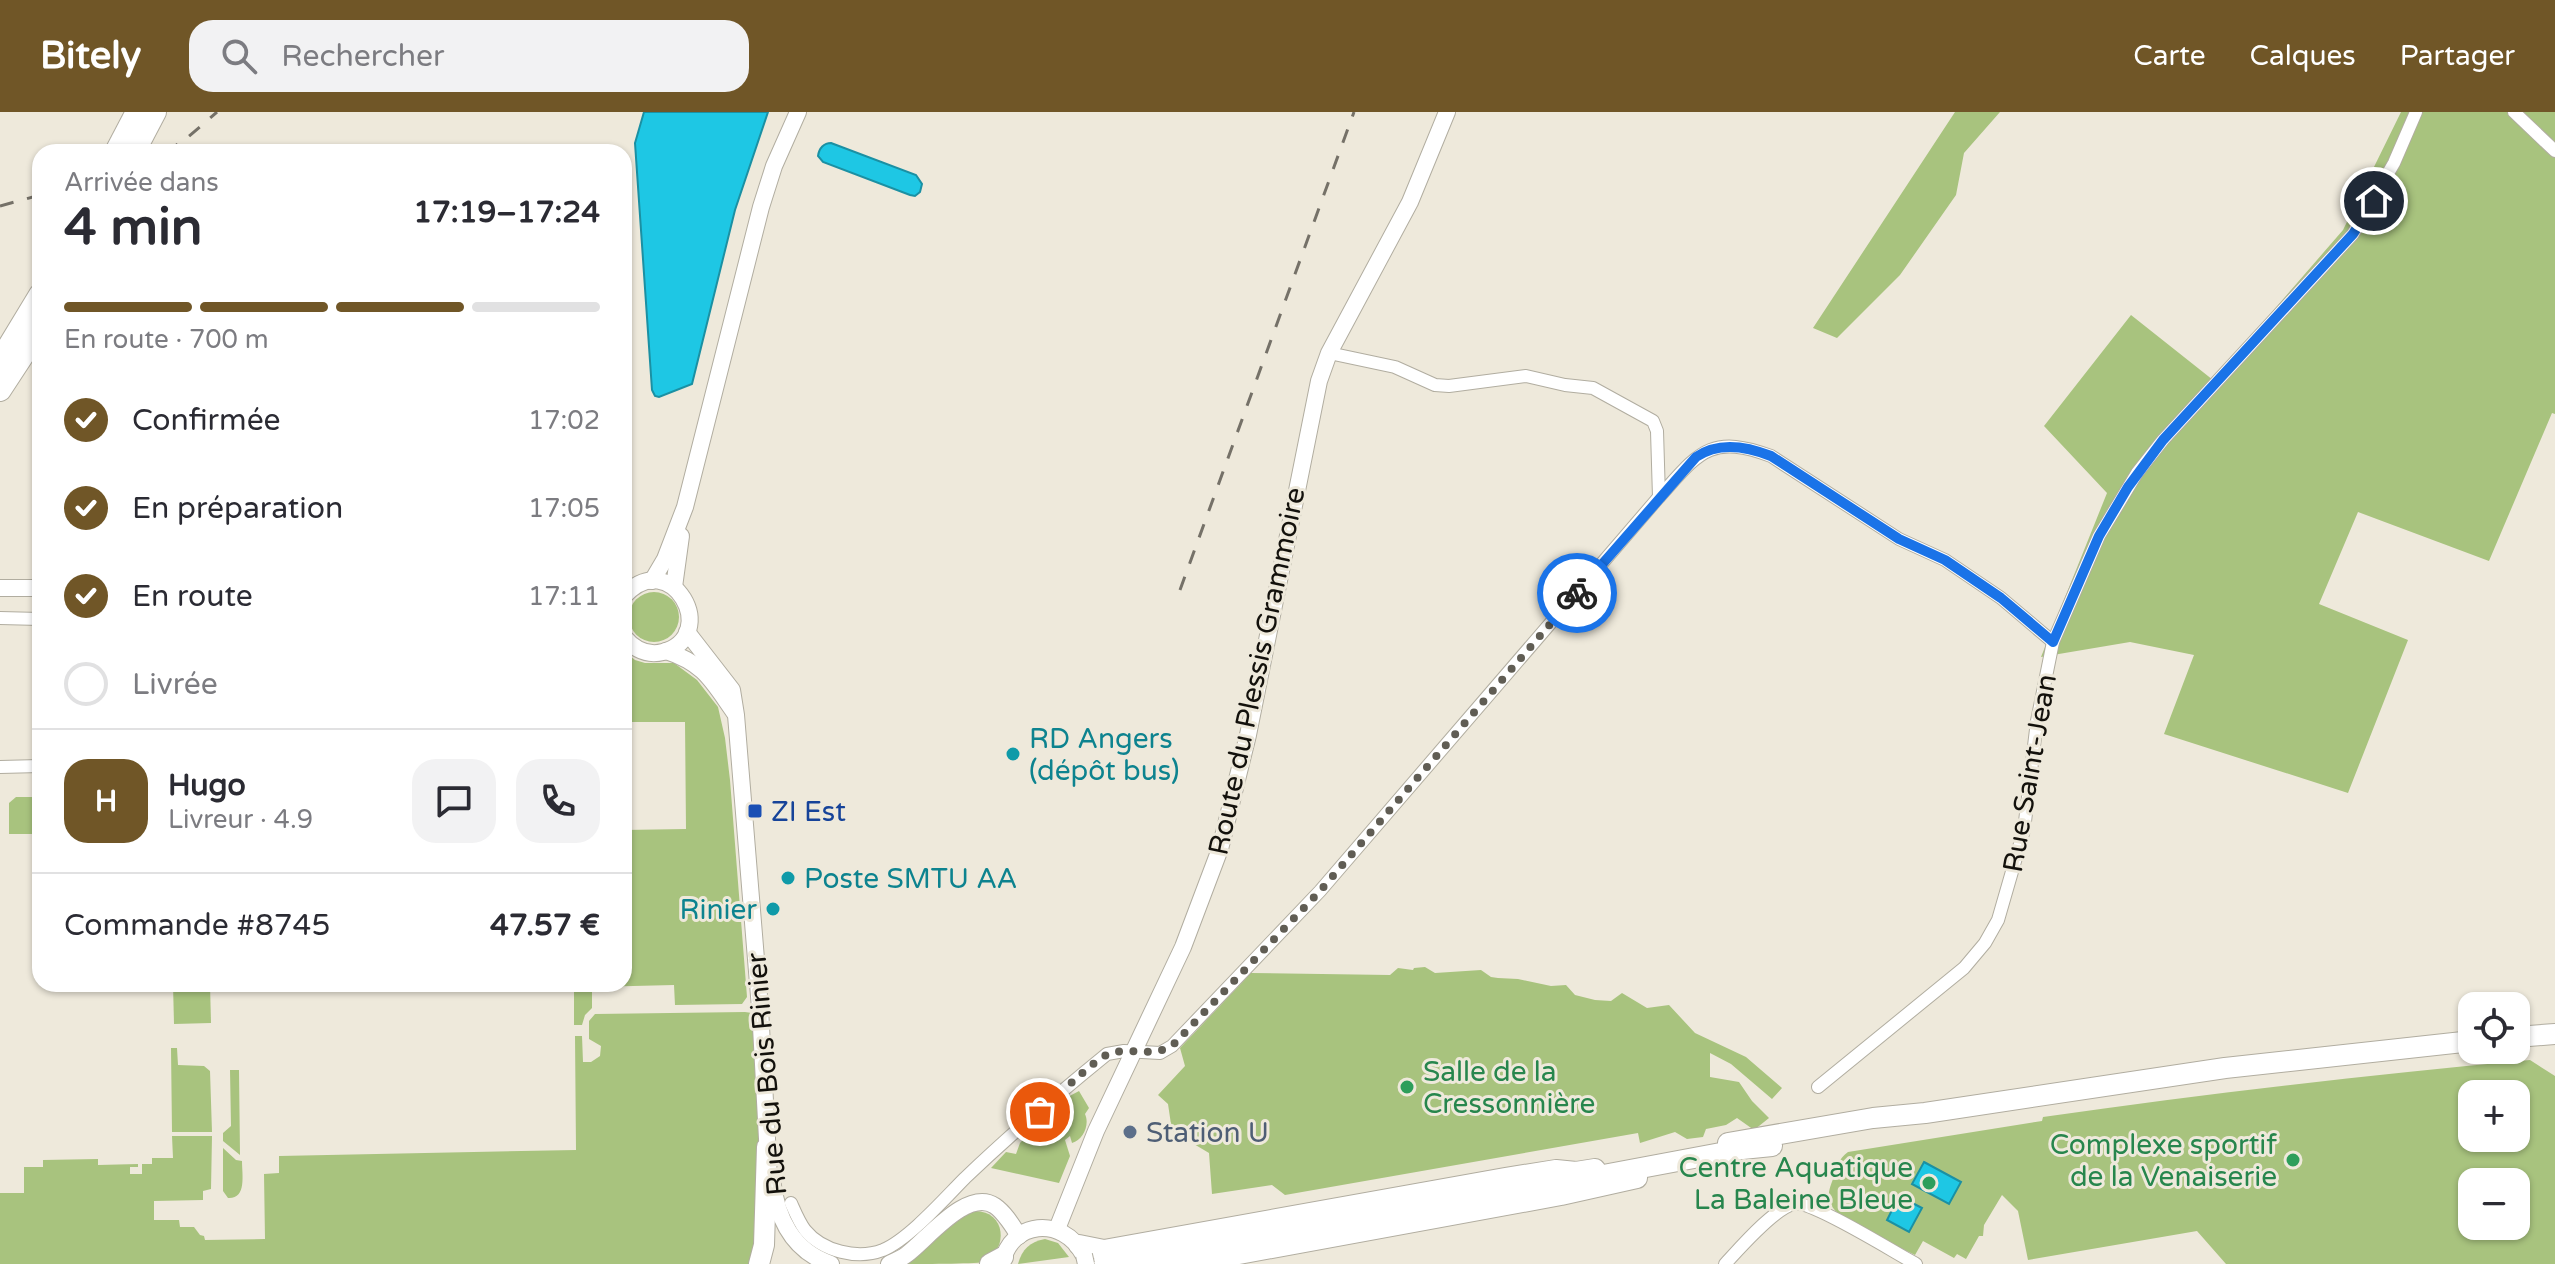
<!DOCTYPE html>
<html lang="fr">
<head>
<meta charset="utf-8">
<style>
	:root { --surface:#fff; --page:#f2f2f3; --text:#2b2b33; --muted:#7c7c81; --line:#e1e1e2; --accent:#705627 }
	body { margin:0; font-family:"Varela Round",sans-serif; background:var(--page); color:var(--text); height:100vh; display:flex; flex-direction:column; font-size:30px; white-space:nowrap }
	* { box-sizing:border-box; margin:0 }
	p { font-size:26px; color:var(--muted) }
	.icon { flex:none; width:44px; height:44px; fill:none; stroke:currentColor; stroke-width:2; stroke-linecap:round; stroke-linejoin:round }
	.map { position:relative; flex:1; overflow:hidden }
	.side { position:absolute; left:32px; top:32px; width:600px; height:848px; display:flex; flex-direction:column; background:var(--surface); border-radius:24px; box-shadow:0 2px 6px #0004 }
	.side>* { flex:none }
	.controls { position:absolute; left:2458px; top:880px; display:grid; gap:16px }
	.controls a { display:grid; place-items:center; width:72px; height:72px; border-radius:16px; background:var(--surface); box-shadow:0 2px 6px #0004; font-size:40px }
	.pin { position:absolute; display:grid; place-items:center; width:68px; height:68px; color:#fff; margin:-34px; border:4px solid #fff; border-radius:50%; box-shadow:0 2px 8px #0007 }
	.courier { position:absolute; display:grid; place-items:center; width:80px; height:80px; margin:-40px; border:6px solid #1a73e8; border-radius:50%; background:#fff; color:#222; box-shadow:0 2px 10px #0007 }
	.overview em { font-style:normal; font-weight:700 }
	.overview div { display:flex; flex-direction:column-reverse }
	.overview { display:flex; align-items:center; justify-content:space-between; height:136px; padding:0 32px }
	h1 { font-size:52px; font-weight:700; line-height:60px }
	.bar { display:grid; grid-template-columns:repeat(4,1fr); gap:12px 8px; align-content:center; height:96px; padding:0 32px }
	.bar i { height:10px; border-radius:6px; background:var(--line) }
	.bar .active { background:var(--accent) }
	.bar p { grid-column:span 4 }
	.line { display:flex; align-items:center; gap:20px; padding:0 32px; border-top:2px solid var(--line) }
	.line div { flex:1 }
	.round { display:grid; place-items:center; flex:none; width:84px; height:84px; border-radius:24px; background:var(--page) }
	ol { padding:0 32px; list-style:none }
	li { display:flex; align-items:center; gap:24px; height:88px }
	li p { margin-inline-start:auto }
	li .icon { padding:8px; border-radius:50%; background:var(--accent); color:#fff; stroke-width:4 }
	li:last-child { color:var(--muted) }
	li i { width:44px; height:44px; border:4px solid var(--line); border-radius:50% }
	header { display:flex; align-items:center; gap:48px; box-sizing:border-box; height:112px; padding:0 40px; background:var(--accent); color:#fff }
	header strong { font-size:38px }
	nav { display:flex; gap:44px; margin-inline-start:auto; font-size:28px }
	.search { width:560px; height:72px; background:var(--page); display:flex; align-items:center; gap:20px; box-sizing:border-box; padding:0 28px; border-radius:24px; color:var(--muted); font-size:30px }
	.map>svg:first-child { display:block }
</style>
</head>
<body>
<header>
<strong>Bitely</strong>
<div class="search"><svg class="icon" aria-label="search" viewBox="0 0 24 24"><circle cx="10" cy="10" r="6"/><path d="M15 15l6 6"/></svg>Rechercher</div>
<nav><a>Carte</a><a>Calques</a><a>Partager</a></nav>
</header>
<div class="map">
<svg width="2555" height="1152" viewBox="0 0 2555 1152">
	<rect width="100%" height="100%" fill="#eee9db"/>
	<g fill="#a8c37e" fill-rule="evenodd">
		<polygon points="1955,0 2000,0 1964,41 1956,83 1900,163 1837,226 1813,216"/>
		<polygon points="2401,0 2555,0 2555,302 2552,301 2489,449 2358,400 2319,492 2408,528 2348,681 2164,622 2194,543 2130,530 2041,545 2107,381 2044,314 2131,203 2213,268 2343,118"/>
		<circle cx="654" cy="505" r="25"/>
		<polygon points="624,539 635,548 645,551 674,551 697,568 718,595 725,626 730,668 747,885 742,892 675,893 674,873 592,875 592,896 585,903 582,913 574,913 574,872 624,872 624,718 686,717 685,610 624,610"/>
		<polygon points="16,685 40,685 40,722 9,722 9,691"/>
		<polygon points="1425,855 1435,861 1481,858 1491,865 1498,866 1518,867 1551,874 1566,873 1575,883 1595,888 1611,889 1622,881 1647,896 1669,893 1695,921 1746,945 1782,976 1772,987 1731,952 1710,941 1710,965 1739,970 1752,989 1769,1006 1754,1018 1737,1006 1726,1013 1706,1017 1703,1025 1687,1027 1675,1020 1640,1031 1638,1021 1285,1083 1272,1073 1212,1082 1209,1041 1172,1019 1168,992 1158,983 1185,954 1180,936 1251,861 1390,863 1398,856 1413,858 1414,856"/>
		<polygon points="173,872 210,872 211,911 174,912"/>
		<polygon points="745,900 752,901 757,909 760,1127 753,1152 0,1152 0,1081 24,1081 24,1055 43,1055 43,1048 98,1047 98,1053 138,1052 138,1055 130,1055 130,1062 142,1062 142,1052 152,1052 152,1046 173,1046 172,1024 212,1024 211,1077 203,1079 203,1088 154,1089 154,1108 179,1108 180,1115 194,1115 200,1123 204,1124 205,1128 265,1127 264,1062 279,1061 279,1044 576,1038 575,924 582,924 583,950 591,950 600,944 601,934 589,927 589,909 595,902"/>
		<polygon points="171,936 177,936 178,953 204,954 210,959 212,1020 172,1020"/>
		<path d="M 2530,948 L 2555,964 L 2555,1152 L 2226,1152 L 2197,1119 L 2028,1148 L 2018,1099 L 2002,1083 L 1984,1113 L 1983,1124 L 1979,1124 L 1966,1147 L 1957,1142 L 1954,1146 L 1923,1129 L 1915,1143 C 1896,1133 1837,1110 1830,1091 C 1827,1082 1830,1075 1833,1067 C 1836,1056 1839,1046 1848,1040 L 2042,1009 L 2043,1005 C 2205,982 2367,963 2530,948 ZM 2472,982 L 2516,982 L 2516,1026 L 2472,1026 ZM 2472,1070 L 2516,1070 L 2516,1114 L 2472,1114 Z"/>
		<polygon points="230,958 239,958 240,1043 223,1029 223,1021 231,1014"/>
		<path d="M 1079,979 L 1089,996 L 1085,1002 C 1090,1013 1083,1028 1072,1031 L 1070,1024 L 1065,1028 L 1070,1044 L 1059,1071 L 991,1056 L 1006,1040 L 1016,1042 L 1020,1031 L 1030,1020 L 1039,1014 L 1046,1001 L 1061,994 L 1064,987 Z"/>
		<path d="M 223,1036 L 236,1048 L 242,1049 C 242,1063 247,1087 228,1086 L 223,1079 Z"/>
		<path d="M 975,1099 C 1006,1099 1009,1137 984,1150 C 973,1152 918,1152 903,1152 L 964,1104 Z"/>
		<path d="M 1045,1127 L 1058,1131 L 1069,1145 L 1018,1152 C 1022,1137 1030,1130 1045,1127 Z"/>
	</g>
	<g fill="#1ec7e4" stroke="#1b90a3" stroke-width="2">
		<polygon points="644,0 768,0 735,98 692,272 659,285 655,284 652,278 635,31"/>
		<path d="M 831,31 L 916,63 L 922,72 L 920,80 L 915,84 L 910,83 L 823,50 L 818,44 C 819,36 824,31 831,31 Z"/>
		<polygon points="1924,1050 1961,1070 1949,1092 1912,1072"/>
		<polygon points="1899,1084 1922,1096 1909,1120 1887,1108"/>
	</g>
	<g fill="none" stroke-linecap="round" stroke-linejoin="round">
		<defs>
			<g id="minor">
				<polyline points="2514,0 2555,39"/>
				<polyline points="1329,241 1395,255 1435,273 1449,274 1526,264 1565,273 1593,276 1653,309 1657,319 1659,385"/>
				<polyline points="0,506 40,507"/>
				<polyline points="0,655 40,654"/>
				<polyline points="1818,975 1964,856 1985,831 1998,808 2024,718 2037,609 2053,530 2099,424 2137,361 2163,328 2353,122 2394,51 2416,0"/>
				<path d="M 791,1091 C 795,1100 799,1110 805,1118 C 822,1139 857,1148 883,1138 C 909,1127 944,1087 965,1066 C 1010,1023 1059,981 1107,942 L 1124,939 L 1160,941 L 1172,934 L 1320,779 L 1659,385 C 1698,342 1709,321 1771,344 L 1899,427 L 1945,448 L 2001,486 L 2053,530"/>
				<path d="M 1725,1152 C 1739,1137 1776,1094 1795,1092 C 1813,1089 1895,1141 1916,1152"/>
			</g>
			<g id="tertiary">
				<polyline points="652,469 665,447 685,395 761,95 774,54 798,0"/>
				<polyline points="674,475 681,424"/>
				<polyline points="0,476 40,476"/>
				<path d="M 624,484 C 671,432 722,524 663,540 C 647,544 634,537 624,525"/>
				<polyline points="687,520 732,578 736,603 760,896 768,1045"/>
				<path d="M 666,539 C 705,552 712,569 734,600"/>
				<path d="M 772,1068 C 777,1106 792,1139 831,1152"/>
				<polyline points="1057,1117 1096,1019 1183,835 1220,737 1248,623 1319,269 1329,241 1410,90 1447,0"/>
				<path d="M 889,1152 C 894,1149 901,1147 906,1143 C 926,1129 967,1075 995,1094 C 1005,1101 1012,1113 1019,1124"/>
				<path d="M 1002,1152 C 1010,1108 1063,1104 1083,1142"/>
			</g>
			<g id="primary">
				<polyline points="2516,925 2555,922"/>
				<polyline points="1728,1031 1873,1006 1925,1001 2225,956 2472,929"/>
				<polyline points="1079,1133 1104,1138 1505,1066 1556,1058 1576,1060 1595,1057"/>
				<polyline points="1184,1152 1561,1083 1637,1066"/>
			</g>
			<g id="trunk">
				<polyline points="1104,1148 1139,1142"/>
				<polyline points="759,1152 764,1133 767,1035"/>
				<polyline points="990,1152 1003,1145"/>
				<polyline points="1128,1152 1742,1037 1772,1034"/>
			</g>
			<g id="motorway">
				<polyline points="116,40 137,0"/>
				<polyline points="134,40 155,0"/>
				<polyline points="0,249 40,183"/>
				<polyline points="0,278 40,217"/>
			</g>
		</defs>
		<use href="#minor" stroke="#b1ada0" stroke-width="14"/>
		<use href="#tertiary" stroke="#b1ada0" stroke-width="18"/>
		<use href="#primary" stroke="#b1ada0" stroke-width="22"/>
		<use href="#trunk" stroke="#b1ada0" stroke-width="22"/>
		<use href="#motorway" stroke="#b1ada0" stroke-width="24"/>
		<use href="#minor" stroke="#fff" stroke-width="12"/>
		<use href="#tertiary" stroke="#fff" stroke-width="16"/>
		<use href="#primary" stroke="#fff" stroke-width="20"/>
		<use href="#trunk" stroke="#fff" stroke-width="20"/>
		<use href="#motorway" stroke="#fff" stroke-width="22"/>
		<g stroke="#757168" stroke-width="3" stroke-dasharray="14 14" stroke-linecap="butt">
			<polyline points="166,40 187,26 217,0"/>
			<polyline points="0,94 40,83"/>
			<polyline points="1180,478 1354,0"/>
		</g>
		<defs>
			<polyline id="tertiary-bridge" points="1084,1143 1086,1152"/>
		</defs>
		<use href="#tertiary-bridge" stroke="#b1ada0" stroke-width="18" stroke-linecap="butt"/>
		<use href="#tertiary-bridge" stroke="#fff" stroke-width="16"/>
	</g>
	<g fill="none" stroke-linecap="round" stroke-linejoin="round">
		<path stroke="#605d54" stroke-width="8" stroke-dasharray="0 14.4" d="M 1040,1000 C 1054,988 1095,946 1109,942 C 1130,934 1150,946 1172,934 L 1320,779 L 1577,481"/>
		<path stroke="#1a73e8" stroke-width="10" d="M 1577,481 L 1696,345 C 1719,329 1746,334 1771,344 L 1899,427 L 1945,448 L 2001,486 L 2053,530 L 2099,424 L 2128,375 L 2163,328 L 2353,122 L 2374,89"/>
	</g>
	<g fill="#0f9aa8" stroke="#eee9db" stroke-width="3">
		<circle cx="1013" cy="642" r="8"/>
		<circle cx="788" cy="766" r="8"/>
		<circle cx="773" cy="797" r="8"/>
	</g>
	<rect fill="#1a4fb4" stroke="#eee9db" stroke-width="3" x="747" y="691" width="16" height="16" rx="4"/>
	<g fill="#2e9e5b" stroke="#eee9db" stroke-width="3">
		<circle cx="1407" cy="975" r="8"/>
		<circle cx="2293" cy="1048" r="8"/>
		<circle cx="1929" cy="1071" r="8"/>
	</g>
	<circle fill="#5c6f8a" stroke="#eee9db" stroke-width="3" cx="1130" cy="1020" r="8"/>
	<g text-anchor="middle" stroke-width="6" stroke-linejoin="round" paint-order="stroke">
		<g font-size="28" fill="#13110c" stroke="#eee9db">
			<text transform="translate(1256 559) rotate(-78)" y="10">Route du Plessis Grammoire</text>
			<text transform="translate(2029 661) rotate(-80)" y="10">Rue Saint-Jean</text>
			<text transform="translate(766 962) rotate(-95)" y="10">Rue du Bois Rinier</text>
		</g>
		<g font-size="28" fill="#0d838f" stroke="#eee9db" text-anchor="start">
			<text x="1029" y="636">RD Angers<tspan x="1029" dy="32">(dépôt bus)</tspan></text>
			<text x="804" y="776">Poste SMTU AA</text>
			<text x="757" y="807" text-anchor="end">Rinier</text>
		</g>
		<g font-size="28" fill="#164399" stroke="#eee9db" text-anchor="start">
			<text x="771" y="709">ZI Est</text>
		</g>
		<g font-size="28" fill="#27864d" stroke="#eee9db" text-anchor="end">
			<text x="1423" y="969" text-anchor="start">Salle de la<tspan x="1423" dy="32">Cressonnière</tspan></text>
			<text x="2277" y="1042">Complexe sportif<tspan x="2277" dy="32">de la Venaiserie</tspan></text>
			<text x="1913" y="1065">Centre Aquatique<tspan x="1913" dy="32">La Baleine Bleue</tspan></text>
		</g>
		<g font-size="28" fill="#4e5e75" stroke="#eee9db" text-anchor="start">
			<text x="1146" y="1030">Station U</text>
		</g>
	</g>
</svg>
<div class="controls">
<a><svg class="icon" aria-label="locate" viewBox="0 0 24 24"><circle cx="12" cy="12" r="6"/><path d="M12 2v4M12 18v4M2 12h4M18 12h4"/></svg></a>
<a>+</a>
<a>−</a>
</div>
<div class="pin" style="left:1040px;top:1000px;background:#ea580c"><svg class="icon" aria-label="bag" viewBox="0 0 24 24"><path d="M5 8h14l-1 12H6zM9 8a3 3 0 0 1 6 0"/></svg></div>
<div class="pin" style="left:2374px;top:89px;background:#1f2937"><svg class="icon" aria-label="home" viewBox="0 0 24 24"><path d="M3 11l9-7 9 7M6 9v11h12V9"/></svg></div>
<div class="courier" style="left:1577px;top:481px"><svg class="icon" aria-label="bike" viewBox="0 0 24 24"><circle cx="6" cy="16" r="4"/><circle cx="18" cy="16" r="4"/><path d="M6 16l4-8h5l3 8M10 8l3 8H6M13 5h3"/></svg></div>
<section class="side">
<div class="overview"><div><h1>4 min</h1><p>Arrivée dans</p></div><em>17:19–17:24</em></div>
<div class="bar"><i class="active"></i><i class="active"></i><i class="active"></i><i></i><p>En route · 700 m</p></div>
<ol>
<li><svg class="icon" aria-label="check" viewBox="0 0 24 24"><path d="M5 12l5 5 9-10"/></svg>Confirmée<p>17:02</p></li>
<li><svg class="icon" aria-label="check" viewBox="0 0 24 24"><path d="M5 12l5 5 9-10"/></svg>En préparation<p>17:05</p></li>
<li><svg class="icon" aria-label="check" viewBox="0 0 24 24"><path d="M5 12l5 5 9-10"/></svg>En route<p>17:11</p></li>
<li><i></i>Livrée</li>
</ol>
<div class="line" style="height:144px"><b class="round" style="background:var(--accent);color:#fff">H</b><div><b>Hugo</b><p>Livreur · 4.9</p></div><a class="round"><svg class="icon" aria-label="chat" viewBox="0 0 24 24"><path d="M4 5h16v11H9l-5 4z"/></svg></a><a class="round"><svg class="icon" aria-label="phone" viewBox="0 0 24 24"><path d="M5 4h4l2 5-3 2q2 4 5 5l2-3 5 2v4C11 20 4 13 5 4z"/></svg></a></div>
<div class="line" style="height:104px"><div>Commande #8745</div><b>47.57 €</b></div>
</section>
</div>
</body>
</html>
